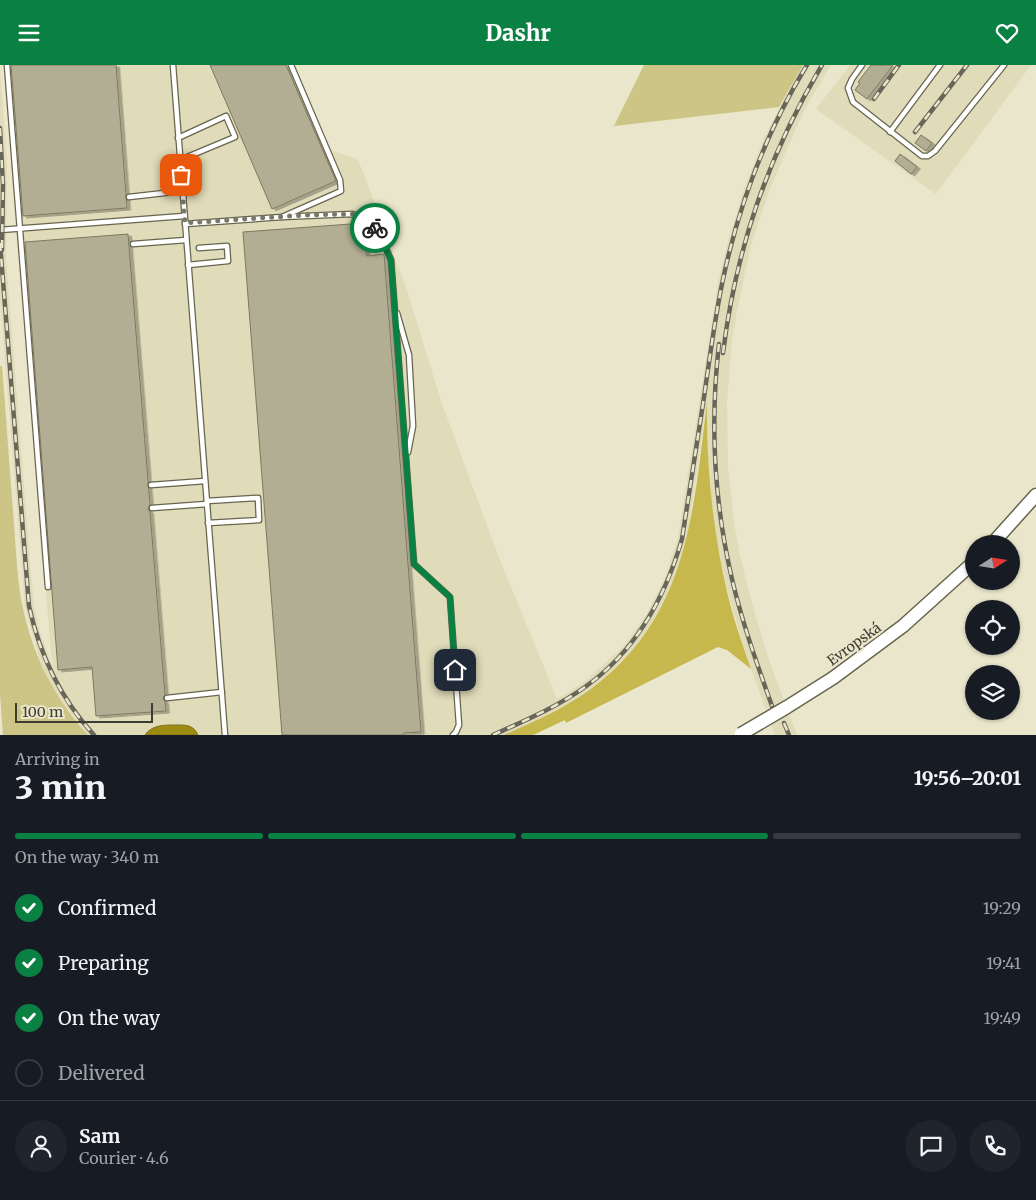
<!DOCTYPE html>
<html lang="en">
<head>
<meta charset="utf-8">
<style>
	:root { --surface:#171b24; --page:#20242c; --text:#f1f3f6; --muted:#9ea1a6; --line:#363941; --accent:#0b8043 }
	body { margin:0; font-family:Merriweather,serif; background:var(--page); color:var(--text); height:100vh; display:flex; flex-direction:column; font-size:19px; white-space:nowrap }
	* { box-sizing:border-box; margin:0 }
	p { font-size:16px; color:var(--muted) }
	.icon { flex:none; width:28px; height:28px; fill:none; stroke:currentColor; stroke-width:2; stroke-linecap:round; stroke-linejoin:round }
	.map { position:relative; height:670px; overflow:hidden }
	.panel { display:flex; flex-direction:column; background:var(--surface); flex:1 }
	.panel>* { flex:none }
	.needle { width:32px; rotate:78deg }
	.controls { position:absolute; left:965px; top:470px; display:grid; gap:10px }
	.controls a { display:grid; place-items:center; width:55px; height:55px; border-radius:50%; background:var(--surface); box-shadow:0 1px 4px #0004; font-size:25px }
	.scale { position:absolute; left:15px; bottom:12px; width:138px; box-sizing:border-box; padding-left:5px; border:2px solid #3e3d32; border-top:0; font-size:14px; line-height:18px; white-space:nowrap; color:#3e3d32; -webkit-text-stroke:4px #e9e6cb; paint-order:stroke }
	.pin { position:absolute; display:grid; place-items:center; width:42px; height:42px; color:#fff; margin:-21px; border-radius:10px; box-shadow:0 2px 8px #0006 }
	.courier { position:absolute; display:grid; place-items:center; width:50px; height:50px; margin:-25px; border:4px solid #0b8043; border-radius:50%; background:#fff; color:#222; box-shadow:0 1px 6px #0007 }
	.head em { font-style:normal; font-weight:800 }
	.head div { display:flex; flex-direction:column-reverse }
	.head { display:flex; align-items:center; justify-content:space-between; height:85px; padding:0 15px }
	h1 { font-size:32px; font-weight:800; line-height:38px }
	.bar { display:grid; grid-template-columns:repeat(4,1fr); gap:8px 5px; align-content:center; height:60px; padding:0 15px }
	.bar i { height:6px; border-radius:4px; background:var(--line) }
	.bar .selected { background:var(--accent) }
	.bar p { grid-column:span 4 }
	.line { display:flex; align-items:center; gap:12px; padding:0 15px; border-top:1px solid var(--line) }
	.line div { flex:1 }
	.round { display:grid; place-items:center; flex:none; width:52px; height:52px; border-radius:26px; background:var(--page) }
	ol { padding:0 15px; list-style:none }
	li { display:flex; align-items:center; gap:15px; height:55px }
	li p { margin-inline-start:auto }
	li .icon { padding:5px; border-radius:50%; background:var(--accent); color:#fff; stroke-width:4 }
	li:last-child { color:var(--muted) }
	li i { width:28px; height:28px; border:2px solid var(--line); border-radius:50% }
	header { display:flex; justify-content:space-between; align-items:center; height:65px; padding:0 15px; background:var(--accent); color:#fff; font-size:22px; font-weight:800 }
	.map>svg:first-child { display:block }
</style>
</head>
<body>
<header><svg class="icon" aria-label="menu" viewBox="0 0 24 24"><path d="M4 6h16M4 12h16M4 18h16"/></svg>Dashr<svg class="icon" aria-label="heart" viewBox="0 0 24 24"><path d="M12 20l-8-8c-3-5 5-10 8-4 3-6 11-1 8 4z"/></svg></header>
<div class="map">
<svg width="1036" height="670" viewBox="0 0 1036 670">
	<defs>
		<filter id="shadow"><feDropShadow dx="3.5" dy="2" stdDeviation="0" flood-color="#0004"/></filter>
	</defs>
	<rect width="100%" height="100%" fill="#e9e6cb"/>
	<g fill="#e0dbb9">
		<polygon points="4,0 294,0 331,85 357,94 362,104 407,225 441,336 498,490 557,634 583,618 624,581 646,550 664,515 678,473 718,218 729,172 745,121 765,71 802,0 831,0 806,42 788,81 768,129 751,180 737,246 732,276 727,338 728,402 735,464 741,495 755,549 770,598 797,670 775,670 751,604 729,532 715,467 711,436 708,404 706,343 687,475 673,518 655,555 631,587 603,614 572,637 537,655 504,670 88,670 64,640 50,618 39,592 25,542 0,233 0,4 7,100 6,193 31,510 34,541 40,567 48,589 56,607 51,590"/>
		<polygon points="850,0 1031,0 936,129 816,44"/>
	</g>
	<g fill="#cdc585">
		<polygon points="644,0 803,0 779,42 614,61"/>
		<path d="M 0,301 L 2,301 C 6,349 9,397 13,445 C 15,470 16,495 19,520 C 26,576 50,629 88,670 L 3,670 L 0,629 Z"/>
	</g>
	<path fill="#c7b84d" d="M 707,337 C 706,403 713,467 728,531 C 734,556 743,580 751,604 L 727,585 L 718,582 L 566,658 L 565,655 L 533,670 L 504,670 C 533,657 563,644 588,626 C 688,554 693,449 707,337 Z"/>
	<path fill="#9b8b12" stroke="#7f741c" d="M 179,660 C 188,660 194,661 198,670 L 145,670 C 152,659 167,660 179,660 Z"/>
	<g fill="#b1ae94" stroke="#7c7961" filter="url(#shadow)">
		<polygon points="11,0 116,0 127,143 23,151"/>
		<polygon points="210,0 286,0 336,116 272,144"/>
		<polygon points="871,0 893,0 867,34 855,25 860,18 858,17"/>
		<polygon points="921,70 932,78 926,86 915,78"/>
		<polygon points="900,89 917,102 911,109 895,96"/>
		<polygon points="364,158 367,191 384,189 421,667 404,668 404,670 282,670 243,167"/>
		<polygon points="128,169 150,440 148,444 150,447 165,630 163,633 165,637 166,646 96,651 92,602 58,605 25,177"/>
	</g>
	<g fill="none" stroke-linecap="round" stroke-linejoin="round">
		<defs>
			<g id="lane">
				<polyline points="7,0 48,522"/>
				<polyline points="173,0 225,670"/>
				<polyline points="862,0 852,14 848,23 853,37 922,91 928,91 935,86 1004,0"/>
				<polyline points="890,67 940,0"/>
				<polyline points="178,73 226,51 235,72 180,95"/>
				<polyline points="129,132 182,126"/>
				<path d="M 282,152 L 352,149 C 377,154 382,174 391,195 L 414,499 L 450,532 L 459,660 L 456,667 L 453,670"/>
				<polyline points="185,159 282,152 341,126 340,115 291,0"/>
				<polyline points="0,165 184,151"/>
				<polyline points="133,179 186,175"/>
				<polyline points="188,200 228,196 227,181 199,183"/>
				<polyline points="397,248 409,290 413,361 408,387"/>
				<polyline points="151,420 205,416"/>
				<polyline points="207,436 258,433 259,455 208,458"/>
				<polyline points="152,443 207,439"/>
				<polyline points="167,633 222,627"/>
			</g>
			<g id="secondary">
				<polyline points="992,479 1036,430"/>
				<polyline points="833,613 903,561 974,497"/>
			</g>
		</defs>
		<use href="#lane" stroke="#68654e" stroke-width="7"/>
		<use href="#secondary" stroke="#68654e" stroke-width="15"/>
		<use href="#lane" stroke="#fff" stroke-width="4.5"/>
		<use href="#secondary" stroke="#fff" stroke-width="12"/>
		<defs>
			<g id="rail">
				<polyline points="874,34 899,0"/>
				<polyline points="0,63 3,120 2,185"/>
				<polyline points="915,67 967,0"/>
				<path d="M 0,178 L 29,541 C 40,591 60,633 94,670"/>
				<path d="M 719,279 C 710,357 714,437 732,514 C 742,557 757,599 772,641"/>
				<path d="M 723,288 C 736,183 768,91 822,0"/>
				<polyline points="784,658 789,670"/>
				<path d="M 493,670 C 524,656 557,642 585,622 C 636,586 665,533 682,474 C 689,429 696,384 703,339 C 709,299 714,258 722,219 C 738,142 766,67 807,0"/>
			</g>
		</defs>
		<use href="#rail" stroke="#686658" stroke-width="4.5"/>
		<use href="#rail" stroke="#e9e6cb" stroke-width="2.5" stroke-dasharray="8" stroke-linecap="butt"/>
		<defs>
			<polyline id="secondary-bridge" points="741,669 787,642 833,613"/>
		</defs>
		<use href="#secondary-bridge" stroke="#68654e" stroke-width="15" stroke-linecap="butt"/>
		<use href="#secondary-bridge" stroke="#fff" stroke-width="12"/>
	</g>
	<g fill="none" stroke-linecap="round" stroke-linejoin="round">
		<polyline stroke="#7a7868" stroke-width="5" stroke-dasharray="0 9" points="181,110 185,158 305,150 352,149 362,151 369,155 375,163"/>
		<polyline stroke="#0b8043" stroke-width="6" points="375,163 391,195 414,499 450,532 455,605"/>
	</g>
	<g text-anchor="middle" stroke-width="4.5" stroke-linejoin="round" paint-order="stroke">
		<g font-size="14" fill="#3e3d32" stroke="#e9e6cb">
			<text transform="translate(854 579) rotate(-36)" y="5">Evropská</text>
		</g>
	</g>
</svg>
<div class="controls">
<a><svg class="needle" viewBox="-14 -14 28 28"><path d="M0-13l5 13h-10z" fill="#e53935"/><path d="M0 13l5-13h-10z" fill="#9ea1a6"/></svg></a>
<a><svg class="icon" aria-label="locate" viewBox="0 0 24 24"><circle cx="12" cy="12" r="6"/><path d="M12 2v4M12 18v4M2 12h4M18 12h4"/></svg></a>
<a><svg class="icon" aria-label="layers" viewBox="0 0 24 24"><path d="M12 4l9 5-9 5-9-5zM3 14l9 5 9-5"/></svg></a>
</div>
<div class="scale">100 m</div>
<div class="pin" style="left:181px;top:110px;background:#ea580c"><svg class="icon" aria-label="bag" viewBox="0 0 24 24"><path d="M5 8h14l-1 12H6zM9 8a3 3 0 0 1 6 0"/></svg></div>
<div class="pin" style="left:455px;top:605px;background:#1f2937"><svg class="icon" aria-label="home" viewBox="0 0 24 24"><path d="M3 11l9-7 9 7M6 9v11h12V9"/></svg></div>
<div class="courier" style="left:375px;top:163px"><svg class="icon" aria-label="bike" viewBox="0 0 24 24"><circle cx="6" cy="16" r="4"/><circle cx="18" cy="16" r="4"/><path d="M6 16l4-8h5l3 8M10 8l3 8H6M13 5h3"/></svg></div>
</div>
<section class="panel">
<div class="head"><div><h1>3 min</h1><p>Arriving in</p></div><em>19:56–20:01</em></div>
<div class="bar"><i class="selected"></i><i class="selected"></i><i class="selected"></i><i></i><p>On the way · 340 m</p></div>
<ol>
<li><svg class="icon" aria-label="check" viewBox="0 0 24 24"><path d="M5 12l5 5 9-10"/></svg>Confirmed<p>19:29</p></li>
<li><svg class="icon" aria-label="check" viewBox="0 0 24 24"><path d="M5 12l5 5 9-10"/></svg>Preparing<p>19:41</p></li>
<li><svg class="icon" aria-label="check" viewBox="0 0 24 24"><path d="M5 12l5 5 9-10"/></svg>On the way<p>19:49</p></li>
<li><i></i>Delivered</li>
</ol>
<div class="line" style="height:90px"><a class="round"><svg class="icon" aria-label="person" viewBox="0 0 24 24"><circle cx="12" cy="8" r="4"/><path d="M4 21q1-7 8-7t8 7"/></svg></a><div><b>Sam</b><p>Courier · 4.6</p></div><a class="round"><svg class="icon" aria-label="chat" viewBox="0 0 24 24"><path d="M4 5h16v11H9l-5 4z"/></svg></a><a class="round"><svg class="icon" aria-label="phone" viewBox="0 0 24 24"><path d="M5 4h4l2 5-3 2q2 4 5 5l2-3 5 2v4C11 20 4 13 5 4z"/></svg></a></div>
</section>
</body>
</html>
